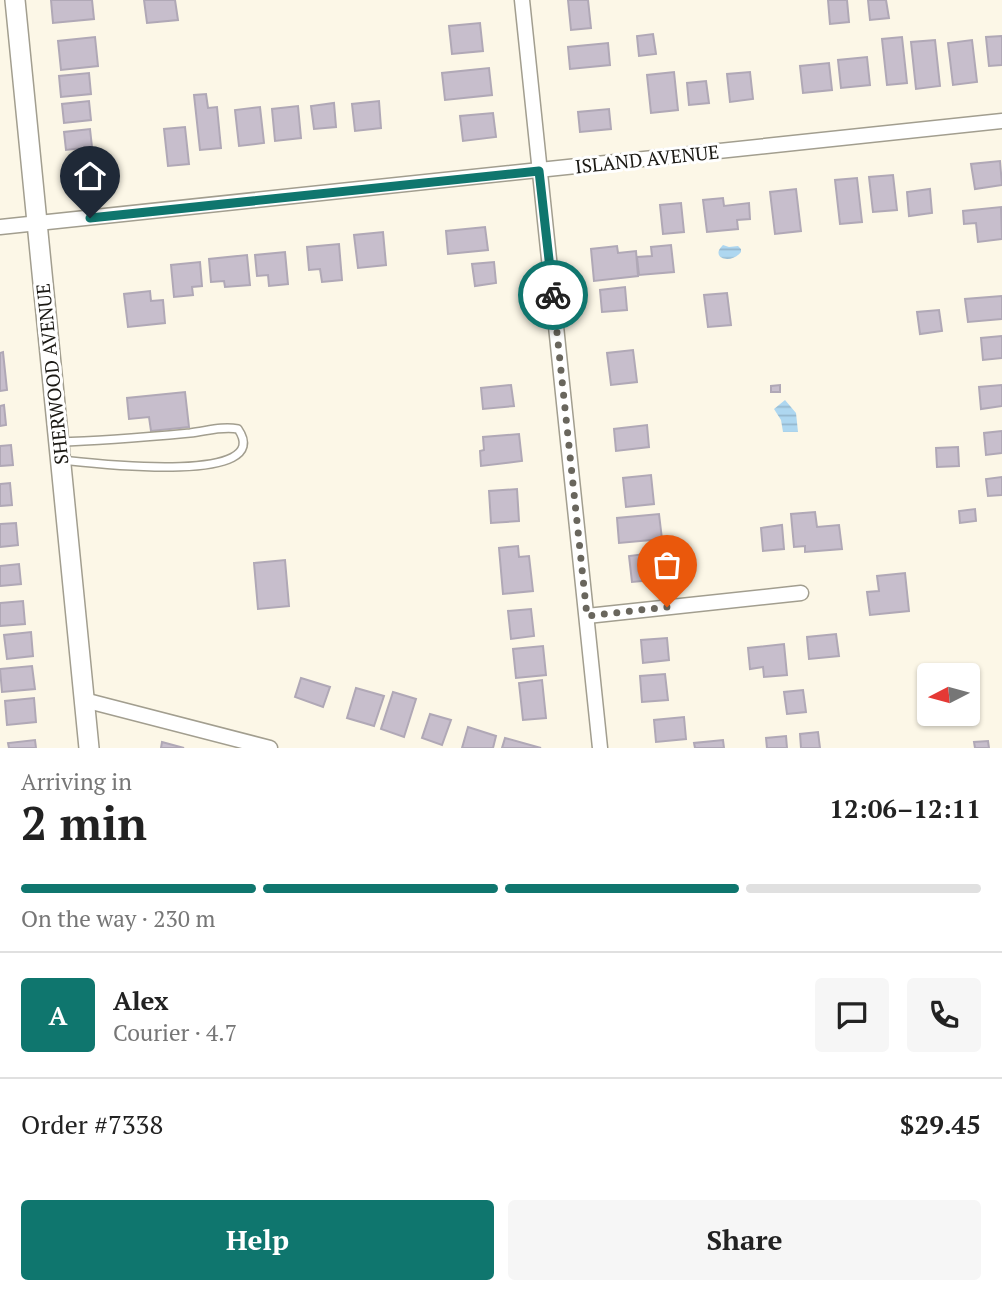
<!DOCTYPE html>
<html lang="en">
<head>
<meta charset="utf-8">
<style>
	:root { --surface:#fff; --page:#f6f6f6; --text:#222; --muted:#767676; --line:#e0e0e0; --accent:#0f766e }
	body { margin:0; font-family:"PT Serif",serif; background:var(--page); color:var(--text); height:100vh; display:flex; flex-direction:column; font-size:26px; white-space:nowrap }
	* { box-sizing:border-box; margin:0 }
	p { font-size:23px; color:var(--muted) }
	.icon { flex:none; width:38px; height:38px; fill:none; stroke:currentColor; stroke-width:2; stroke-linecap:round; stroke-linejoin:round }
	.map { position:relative; height:748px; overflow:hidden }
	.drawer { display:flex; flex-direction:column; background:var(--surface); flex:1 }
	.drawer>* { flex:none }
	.needle { width:46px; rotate:264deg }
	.tools { position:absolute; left:917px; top:663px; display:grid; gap:14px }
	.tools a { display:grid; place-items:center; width:63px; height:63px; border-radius:7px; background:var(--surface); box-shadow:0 2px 5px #0004; font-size:35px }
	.pin { position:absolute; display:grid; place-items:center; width:60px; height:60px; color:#fff; margin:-72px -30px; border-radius:50% 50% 50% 0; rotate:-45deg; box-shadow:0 0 7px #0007 }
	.pin .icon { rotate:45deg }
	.courier { position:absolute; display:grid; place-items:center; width:70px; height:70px; margin:-35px; border:5px solid #0f766e; border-radius:50%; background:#fff; color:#222; box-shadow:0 2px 9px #0007 }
	.summary em { font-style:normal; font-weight:700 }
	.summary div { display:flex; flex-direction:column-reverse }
	.summary { display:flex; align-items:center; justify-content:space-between; height:119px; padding:0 21px }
	h1 { font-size:46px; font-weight:700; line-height:52px }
	.bar { display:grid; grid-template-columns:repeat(4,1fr); gap:10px 7px; align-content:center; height:84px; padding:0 21px }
	.bar i { height:9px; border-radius:5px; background:var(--line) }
	.bar .current { background:var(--accent) }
	.bar p { grid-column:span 4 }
	.line { display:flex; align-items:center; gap:18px; padding:0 21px; border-top:2px solid var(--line) }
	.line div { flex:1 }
	.round { display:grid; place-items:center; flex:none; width:74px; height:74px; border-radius:7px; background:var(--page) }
	.action { display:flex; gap:14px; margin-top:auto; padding:14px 21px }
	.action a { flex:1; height:80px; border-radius:7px; background:var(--accent); color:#fff; font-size:28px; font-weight:700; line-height:80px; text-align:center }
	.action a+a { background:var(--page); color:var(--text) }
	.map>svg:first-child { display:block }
</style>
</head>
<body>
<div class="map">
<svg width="1002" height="748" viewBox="0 0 1002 748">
	<defs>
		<pattern id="water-rules" width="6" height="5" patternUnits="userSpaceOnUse" patternTransform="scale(1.75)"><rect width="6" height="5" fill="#aed7f0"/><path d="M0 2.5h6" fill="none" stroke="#95b8cd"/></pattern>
	</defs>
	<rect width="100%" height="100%" fill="#fcf7e7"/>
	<g fill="url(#water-rules)">
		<path d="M 723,245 L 729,247 L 738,246 L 741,249 L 741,252 C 731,265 709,258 723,245 Z"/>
		<polygon points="785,400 796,413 798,432 783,432 781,420 774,409"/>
	</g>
	<g fill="#c7becc" stroke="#b0a8b6" stroke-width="2">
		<polygon points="51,0 92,0 94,19 53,23"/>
		<polygon points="144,0 175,0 178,20 147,23"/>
		<polygon points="568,0 588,0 591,28 571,30"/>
		<polygon points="828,0 847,0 849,22 830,24"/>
		<polygon points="868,0 886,0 889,18 870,20"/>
		<polygon points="480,23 483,51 452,54 449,26"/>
		<polygon points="653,34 656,54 639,56 637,36"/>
		<polygon points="1002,36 1002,65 989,66 986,37"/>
		<polygon points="95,37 98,66 61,70 58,41"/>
		<polygon points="902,37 907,83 887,85 882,39"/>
		<polygon points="935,40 940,86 916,89 911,42"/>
		<polygon points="972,40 977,82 953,85 948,43"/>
		<polygon points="608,43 610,65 570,69 568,47"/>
		<polygon points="867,57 870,85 841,88 838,60"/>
		<polygon points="829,63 832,90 803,93 800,66"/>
		<polygon points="489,68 492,95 445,100 442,73"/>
		<polygon points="674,72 678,110 651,113 647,75"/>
		<polygon points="750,72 753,99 730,102 727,74"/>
		<polygon points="89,73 91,94 61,97 59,76"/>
		<polygon points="706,81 709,103 689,105 687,83"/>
		<polygon points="206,94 208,108 217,107 221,148 200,150 194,95"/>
		<polygon points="89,101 91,120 64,123 62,104"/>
		<polygon points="379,101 381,128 355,131 352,104"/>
		<polygon points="334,103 336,127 314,129 311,106"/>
		<polygon points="298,106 301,138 275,141 272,109"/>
		<polygon points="260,107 264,143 239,146 235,110"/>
		<polygon points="609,109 611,129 580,132 578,112"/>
		<polygon points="493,113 496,137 463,141 460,116"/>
		<polygon points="185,127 189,164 168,166 164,129"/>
		<polygon points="90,129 92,147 66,150 64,132"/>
		<polygon points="96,155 99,181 71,184 68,158"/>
		<polygon points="1000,161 1002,185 975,189 971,164"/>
		<polygon points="893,175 897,210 873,212 869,177"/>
		<polygon points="857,178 862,222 840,224 835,180"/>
		<polygon points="796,189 801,231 775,234 770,192"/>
		<polygon points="930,189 932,213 909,216 907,192"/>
		<polygon points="723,198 724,206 749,203 750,219 737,220 738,229 707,232 703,200"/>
		<polygon points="681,203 684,232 663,234 660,205"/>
		<polygon points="1001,207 1002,239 978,242 976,223 964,224 963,211"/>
		<polygon points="485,227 488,250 448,254 446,231"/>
		<polygon points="383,232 386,265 358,268 354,235"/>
		<polygon points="339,244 342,280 322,282 320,269 309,270 307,247"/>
		<polygon points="671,245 674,272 639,275 637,257 652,256 651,247"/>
		<polygon points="617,246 618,253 636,251 638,276 594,281 591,249"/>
		<polygon points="285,252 288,284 269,286 268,275 257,276 255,255"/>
		<polygon points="247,255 250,285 225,287 224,281 211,282 209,259"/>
		<polygon points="200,262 202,286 192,287 193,295 174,297 171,265"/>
		<polygon points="494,262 496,283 475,286 472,264"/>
		<polygon points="625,287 627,310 602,312 600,290"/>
		<polygon points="150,291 151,301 163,300 165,323 128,327 124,294"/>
		<polygon points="727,293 731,325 708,327 704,295"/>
		<polygon points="1002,296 1002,319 968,322 965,299"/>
		<polygon points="939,310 942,331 920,334 917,312"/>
		<polygon points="1002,336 1002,358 983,360 981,338"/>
		<polygon points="633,350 637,382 611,385 607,353"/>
		<polygon points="3,352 7,390 0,391 0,353"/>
		<polygon points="511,385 514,406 483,409 481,388"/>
		<polygon points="780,385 780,392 771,392 771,386"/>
		<polygon points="1002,385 1002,406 981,409 979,387"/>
		<polygon points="185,392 189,427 151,431 149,417 129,419 127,398"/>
		<polygon points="4,405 6,425 0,426 0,406"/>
		<polygon points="647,425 649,447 616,451 614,429"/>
		<polygon points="1002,431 1002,453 986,455 984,433"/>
		<polygon points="519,434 522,461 481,466 480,451 484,450 483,437"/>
		<polygon points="11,445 13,465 0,466 0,446"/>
		<polygon points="958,447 959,466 937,467 936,448"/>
		<polygon points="651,475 654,504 626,507 623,478"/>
		<polygon points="1002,477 1002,495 988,496 986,479"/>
		<polygon points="10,483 12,505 0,506 0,484"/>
		<polygon points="517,489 519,521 491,523 489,491"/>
		<polygon points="975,509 976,521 960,523 959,511"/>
		<polygon points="815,512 817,527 839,525 842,549 805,552 805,546 794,547 791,514"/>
		<polygon points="659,514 662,539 619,543 617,518"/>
		<polygon points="16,523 18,545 0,547 0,524"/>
		<polygon points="782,525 784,549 763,551 761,528"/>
		<polygon points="518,546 519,557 529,556 533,591 503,594 499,548"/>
		<polygon points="660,552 663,579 632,582 629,556"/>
		<polygon points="285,560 289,606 258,609 254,563"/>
		<polygon points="19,564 21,584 0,586 0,566"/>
		<polygon points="905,573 909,611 870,615 867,592 879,591 877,576"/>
		<polygon points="23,601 25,624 0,626 0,603"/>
		<polygon points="531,609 534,636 511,639 508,611"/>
		<polygon points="31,632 33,656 7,659 4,635"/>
		<polygon points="836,634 839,656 809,659 807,637"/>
		<polygon points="667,638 669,660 643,663 641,640"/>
		<polygon points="784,644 787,675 764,677 763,667 750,669 748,648"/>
		<polygon points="543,646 546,675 516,678 513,649"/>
		<polygon points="32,666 35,689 2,692 0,669"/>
		<polygon points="665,674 668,700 642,702 640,676"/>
		<polygon points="301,678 330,687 323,707 295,697"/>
		<polygon points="542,680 546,718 523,720 519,683"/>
		<polygon points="356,688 384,696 374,726 347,718"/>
		<polygon points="803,690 806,712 787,714 784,692"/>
		<polygon points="393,692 416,699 404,737 381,729"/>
		<polygon points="34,698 36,722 7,725 5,701"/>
		<polygon points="430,714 451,720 442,745 422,738"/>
		<polygon points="684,717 686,739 656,742 654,720"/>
		<polygon points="468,727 496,736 493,748 462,748"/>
		<polygon points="818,732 820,748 801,748 800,734"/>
		<polygon points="786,736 787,748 767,748 766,738"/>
		<polygon points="505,738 541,748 502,748"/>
		<polygon points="35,740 36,748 9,748 8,743"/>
		<polygon points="723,740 724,748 695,748 694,743"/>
		<polygon points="988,741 989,748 975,748 974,742"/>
		<polygon points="162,742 184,748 161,748"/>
	</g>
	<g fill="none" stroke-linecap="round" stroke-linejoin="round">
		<defs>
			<path id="lane" d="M 59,442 C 103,441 147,437 190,433 C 207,431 222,426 238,429 C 278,487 81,462 61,460"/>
			<g id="street">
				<polyline points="522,0 600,748"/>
				<polyline points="0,227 1002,121"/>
				<polyline points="587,616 801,593"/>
				<polyline points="84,700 270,748"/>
			</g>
			<polyline id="secondary" points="15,0 89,748"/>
		</defs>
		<use href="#lane" stroke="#a29e8f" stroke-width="10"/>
		<use href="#street" stroke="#a29e8f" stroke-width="17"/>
		<use href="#secondary" stroke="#a29e8f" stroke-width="22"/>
		<use href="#lane" stroke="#fff" stroke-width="7"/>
		<use href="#street" stroke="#fff" stroke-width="14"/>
		<use href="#secondary" stroke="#fff" stroke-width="19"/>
	</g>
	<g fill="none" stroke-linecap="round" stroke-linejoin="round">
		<polyline stroke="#69665d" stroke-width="7" stroke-dasharray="0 12.6" points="553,295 587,616 667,607"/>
		<polyline stroke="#0f766e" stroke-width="9" points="90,218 539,171 553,295"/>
	</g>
	<g text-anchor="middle" stroke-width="6" stroke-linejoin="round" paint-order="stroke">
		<g font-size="19" fill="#1a1813" stroke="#fff">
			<text transform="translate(647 159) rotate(-6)" y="7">ISLAND AVENUE</text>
			<text transform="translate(52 374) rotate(-96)" y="7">SHERWOOD AVENUE</text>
		</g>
	</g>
</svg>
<div class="tools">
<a><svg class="needle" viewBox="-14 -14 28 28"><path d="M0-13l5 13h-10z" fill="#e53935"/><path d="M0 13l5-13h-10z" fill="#767676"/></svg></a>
</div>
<div class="pin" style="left:667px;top:607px;background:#ea580c"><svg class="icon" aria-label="bag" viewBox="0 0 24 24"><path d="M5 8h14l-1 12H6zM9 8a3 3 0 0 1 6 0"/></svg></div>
<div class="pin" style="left:90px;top:218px;background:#1f2937"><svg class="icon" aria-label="home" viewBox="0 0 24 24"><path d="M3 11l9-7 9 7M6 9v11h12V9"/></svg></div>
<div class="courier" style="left:553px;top:295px"><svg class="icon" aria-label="bike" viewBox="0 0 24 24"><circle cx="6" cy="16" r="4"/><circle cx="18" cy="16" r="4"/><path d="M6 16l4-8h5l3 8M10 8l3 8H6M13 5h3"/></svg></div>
</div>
<section class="drawer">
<div class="summary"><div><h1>2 min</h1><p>Arriving in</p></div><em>12:06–12:11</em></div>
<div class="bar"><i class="current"></i><i class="current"></i><i class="current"></i><i></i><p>On the way · 230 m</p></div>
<div class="line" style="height:126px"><b class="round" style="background:var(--accent);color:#fff">A</b><div><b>Alex</b><p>Courier · 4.7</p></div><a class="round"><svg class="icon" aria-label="chat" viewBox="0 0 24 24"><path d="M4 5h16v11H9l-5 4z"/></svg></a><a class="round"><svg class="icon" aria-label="phone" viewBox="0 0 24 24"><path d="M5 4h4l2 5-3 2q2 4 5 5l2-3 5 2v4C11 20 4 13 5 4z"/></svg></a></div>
<div class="line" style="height:91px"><div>Order #7338</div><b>$29.45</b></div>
<div class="action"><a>Help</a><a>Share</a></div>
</section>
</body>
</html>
